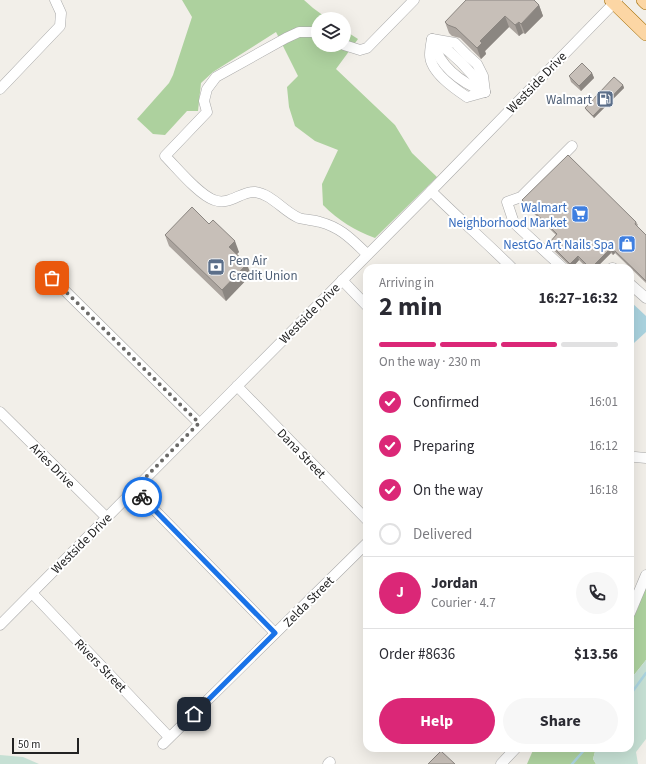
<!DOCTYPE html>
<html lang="en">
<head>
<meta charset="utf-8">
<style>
	:root { --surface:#fff; --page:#f7f7f7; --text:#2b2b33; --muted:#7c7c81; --line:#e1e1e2; --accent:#db2777 }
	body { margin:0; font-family:"Source Sans 3",sans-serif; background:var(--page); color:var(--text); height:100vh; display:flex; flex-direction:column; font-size:15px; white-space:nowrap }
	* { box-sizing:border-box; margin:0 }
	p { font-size:13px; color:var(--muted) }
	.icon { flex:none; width:22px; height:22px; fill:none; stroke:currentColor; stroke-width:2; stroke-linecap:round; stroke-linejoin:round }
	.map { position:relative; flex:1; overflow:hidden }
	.panel { position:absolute; left:363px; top:264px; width:271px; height:488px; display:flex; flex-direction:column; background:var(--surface); border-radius:12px; box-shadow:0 4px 16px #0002 }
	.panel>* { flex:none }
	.fabs { position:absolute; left:311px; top:12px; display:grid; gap:8px }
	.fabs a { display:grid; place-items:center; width:40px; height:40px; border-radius:50%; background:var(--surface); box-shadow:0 4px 16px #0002; font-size:20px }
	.scale { position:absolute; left:12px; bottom:10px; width:67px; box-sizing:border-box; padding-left:4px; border:2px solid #222; border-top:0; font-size:11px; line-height:14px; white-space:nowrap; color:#222; -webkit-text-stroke:3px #fff; paint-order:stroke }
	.pin { position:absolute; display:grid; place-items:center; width:34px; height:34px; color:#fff; margin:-17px; border-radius:8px; box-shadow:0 2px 6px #0006 }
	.courier { position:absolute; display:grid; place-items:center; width:40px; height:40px; margin:-20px; border:3px solid #1a73e8; border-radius:50%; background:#fff; color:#222; box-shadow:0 1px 5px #0007 }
	.summary em { font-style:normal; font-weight:700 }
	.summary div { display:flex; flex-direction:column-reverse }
	.summary { display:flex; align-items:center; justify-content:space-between; height:68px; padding:0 16px }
	h1 { font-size:26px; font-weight:700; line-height:30px }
	.bar { display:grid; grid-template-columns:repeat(4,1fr); gap:6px 4px; align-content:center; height:48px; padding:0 16px }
	.bar i { height:5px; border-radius:3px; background:var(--line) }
	.bar .selected { background:var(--accent) }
	.bar p { grid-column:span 4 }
	.line { display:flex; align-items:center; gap:10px; padding:0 16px; border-top:1px solid var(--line) }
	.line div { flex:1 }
	.round { display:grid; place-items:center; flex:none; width:42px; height:42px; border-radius:21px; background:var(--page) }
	ol { padding:0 16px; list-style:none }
	li { display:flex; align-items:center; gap:12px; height:44px }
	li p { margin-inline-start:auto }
	li .icon { padding:4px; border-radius:50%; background:var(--accent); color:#fff; stroke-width:4 }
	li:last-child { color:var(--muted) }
	li i { width:22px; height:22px; border:2px solid var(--line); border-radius:50% }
	.button { display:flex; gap:8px; margin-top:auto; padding:8px 16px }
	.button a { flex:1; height:46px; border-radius:24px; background:var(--accent); color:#fff; font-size:16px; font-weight:700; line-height:46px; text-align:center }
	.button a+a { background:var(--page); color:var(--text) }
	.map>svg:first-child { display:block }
</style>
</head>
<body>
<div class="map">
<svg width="646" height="764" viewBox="0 0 646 764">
	<rect width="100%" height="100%" fill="#f2efe9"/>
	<g fill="#add19e">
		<path d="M 182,0 L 304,0 L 313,8 L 328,19 L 318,19 L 318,45 L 344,45 L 344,30 L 358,39 L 336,69 L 395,125 L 412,153 L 437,177 L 375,238 C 354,230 339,221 323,205 L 322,184 L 338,150 L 315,141 L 295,126 L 289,107 L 287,87 L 298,76 L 276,32 L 213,72 L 201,83 L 198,111 L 187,111 L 165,135 L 153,134 L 137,119 L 169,83 L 173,75 L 192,17 Z"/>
		<polygon points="646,586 646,660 630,680 630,621 637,610"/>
		<polygon points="534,748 596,748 593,759 596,764 527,764"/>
	</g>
	<g fill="#c6e0d4">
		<polygon points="646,660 646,739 636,752 638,764 596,764 593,759 596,748 630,748 630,680"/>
		<polygon points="0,755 23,757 39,764 0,764"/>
	</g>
	<polygon fill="#aad3df" points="630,301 646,316 646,332 634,343 630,344"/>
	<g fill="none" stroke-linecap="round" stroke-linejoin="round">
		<g stroke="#aad3df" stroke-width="2.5">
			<polyline points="630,695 646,673"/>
			<polyline points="572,764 586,748"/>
		</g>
		<defs>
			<g id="minor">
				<path d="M 318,33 L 312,32 L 299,32 L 286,38 L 216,77 L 207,89 L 204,101 L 207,112 L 165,156 C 177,168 199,195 214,200 C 229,206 241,191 255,192 C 272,194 284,212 299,218 C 306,220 314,220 320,222 C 342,228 352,240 367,254"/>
				<path d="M 432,39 C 431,44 430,50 430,55 C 430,72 455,89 467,97 L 485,92"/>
				<polyline points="432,39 455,43 467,55 477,64 483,76 485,92"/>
				<path d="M 435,41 C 456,55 470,70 484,90"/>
				<path d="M 433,43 C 441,68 462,83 485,92"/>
				<polyline points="344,45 360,50 367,48 414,0"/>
				<polyline points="0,89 60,26 61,13 55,0"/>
				<path d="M 431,191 C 457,217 485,241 512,268"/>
				<polyline points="563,268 514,223 507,202 521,197 572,146"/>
				<polyline points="612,268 613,268"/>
				<polyline points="52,278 199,423"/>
				<polyline points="342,280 367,306"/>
				<polyline points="630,284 646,298"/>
				<polyline points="237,386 367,520"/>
				<polyline points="0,412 106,517"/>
				<polyline points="635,457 646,458"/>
				<polyline points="134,489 275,633"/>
				<polyline points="32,593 169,737"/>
				<polyline points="630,613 646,575"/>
				<polyline points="0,625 431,191 617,0"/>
				<polyline points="163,744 367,543"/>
				<polyline points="328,764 330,762"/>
				<polyline points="501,764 516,748"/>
			</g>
			<g id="major">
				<polyline points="611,0 646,34"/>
				<polyline points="643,0 646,3"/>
			</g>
		</defs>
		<use href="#minor" stroke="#a9a9a9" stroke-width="11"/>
		<use href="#major" stroke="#a06b00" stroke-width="14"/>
		<use href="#minor" stroke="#fff" stroke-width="10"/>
		<use href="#major" stroke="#fcd6a4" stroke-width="13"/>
	</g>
	<g fill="#aba49e">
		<polygon points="539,5 543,16 525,34 523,33 519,36 509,27 485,51 486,54 481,59 460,38 452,36 449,33 445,22"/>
		<polygon points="592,73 594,78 581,91 571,82 569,76"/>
		<polygon points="623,85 624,88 594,118 586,110 585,108"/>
		<polygon points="522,200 636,222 638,225 637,226 646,235 646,283 615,253 613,255 611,253 596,268 587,268 579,260 572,268 550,247 549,243 556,235 523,203"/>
		<polygon points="209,224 239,252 237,254 251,275 226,301 169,246 165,235"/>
	</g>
	<g fill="#8b8681">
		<polygon points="539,5 543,16 525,34 521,24"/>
		<polygon points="505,16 509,27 485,51 486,54 481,59 477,48 480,41"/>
		<polygon points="519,22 523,33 519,36 515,25"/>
		<polygon points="592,73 594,78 581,91 579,86"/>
		<polygon points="623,85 624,88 594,118 593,116"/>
		<polygon points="235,241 239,252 233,258 229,247"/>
		<polygon points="610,249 611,253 596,268 591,268"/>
		<polygon points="614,250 615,253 613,255 612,252"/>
		<polygon points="578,256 579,260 572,268 570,264"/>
		<polygon points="247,264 251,275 226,301 222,290"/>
	</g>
	<g fill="#c7bfb8" stroke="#8b8681">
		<polygon points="466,0 534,0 539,5 521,24 519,22 515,25 505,16 480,41 482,43 477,48 456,28 448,25 445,22"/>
		<polygon points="582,63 592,73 579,86 569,76"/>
		<polygon points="614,77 623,85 593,116 585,108"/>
		<polygon points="568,155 636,222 635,224 646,235 646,281 614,250 612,252 610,249 591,268 590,268 578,256 570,264 549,243 557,234 522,200"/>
		<polygon points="192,207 209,224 213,220 235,241 229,247 247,264 222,290 165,235"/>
		<polygon points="441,751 455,764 428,764"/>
	</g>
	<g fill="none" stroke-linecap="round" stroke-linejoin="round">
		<polyline stroke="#6b6a68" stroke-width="4" stroke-dasharray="0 7.2" points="52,278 199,423 134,489 142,497"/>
		<polyline stroke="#1a73e8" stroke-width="5" points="142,497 275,633 194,714"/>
	</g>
	<defs>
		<symbol id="fuel-square" viewBox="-11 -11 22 22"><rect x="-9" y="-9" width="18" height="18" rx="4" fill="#5c6f8a" stroke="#fff"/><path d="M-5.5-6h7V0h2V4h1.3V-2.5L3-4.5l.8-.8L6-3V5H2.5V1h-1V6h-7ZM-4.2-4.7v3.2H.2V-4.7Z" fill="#fff"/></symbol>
		<symbol id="supermarket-square" viewBox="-11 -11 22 22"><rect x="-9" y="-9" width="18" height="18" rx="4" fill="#3f7fe0" stroke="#fff"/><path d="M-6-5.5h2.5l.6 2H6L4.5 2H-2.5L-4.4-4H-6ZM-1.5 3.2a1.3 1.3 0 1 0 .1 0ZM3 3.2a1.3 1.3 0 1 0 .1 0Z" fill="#fff"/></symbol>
		<symbol id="shop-square" viewBox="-11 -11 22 22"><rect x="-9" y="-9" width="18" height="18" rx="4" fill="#3f7fe0" stroke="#fff"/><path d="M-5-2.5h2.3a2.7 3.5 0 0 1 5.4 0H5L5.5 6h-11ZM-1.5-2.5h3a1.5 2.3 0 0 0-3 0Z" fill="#fff"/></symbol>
		<symbol id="bank-square" viewBox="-11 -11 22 22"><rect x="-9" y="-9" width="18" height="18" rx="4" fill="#5c6f8a" stroke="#fff"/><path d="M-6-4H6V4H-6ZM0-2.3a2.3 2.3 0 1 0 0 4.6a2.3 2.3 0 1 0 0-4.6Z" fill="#fff"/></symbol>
	</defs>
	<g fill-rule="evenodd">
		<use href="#fuel-square" x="595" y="89" width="20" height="20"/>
		<use href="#supermarket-square" x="570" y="204" width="20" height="20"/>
		<use href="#shop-square" x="617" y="234" width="20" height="20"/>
		<use href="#bank-square" x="206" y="257" width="20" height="20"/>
	</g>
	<g text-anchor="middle" stroke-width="4" stroke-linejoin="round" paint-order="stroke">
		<g font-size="13" fill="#222" stroke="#fff">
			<text transform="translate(536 82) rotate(-46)" y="5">Westside Drive</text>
			<text transform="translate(309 313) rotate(-45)" y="5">Westside Drive</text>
			<text transform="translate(302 453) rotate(46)" y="5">Dana Street</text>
			<text transform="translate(53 465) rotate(45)" y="5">Aries Drive</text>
			<text transform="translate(81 543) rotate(-45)" y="5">Westside Drive</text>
			<text transform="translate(308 601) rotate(-45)" y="5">Zelda Street</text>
			<text transform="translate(101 665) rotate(46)" y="5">Rivers Street</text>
		</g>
		<g font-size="13" fill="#4e5e75" stroke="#fff" text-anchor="end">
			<text x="592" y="104">Walmart</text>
			<text x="229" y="265" text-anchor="start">Pen Air<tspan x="229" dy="15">Credit Union</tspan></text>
		</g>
		<g font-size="13" fill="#366cbe" stroke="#fff" text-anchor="end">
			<text x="567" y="212">Walmart<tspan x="567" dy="15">Neighborhood Market</tspan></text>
			<text x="614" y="249">NestGo Art Nails Spa</text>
		</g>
	</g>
</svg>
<div class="fabs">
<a><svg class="icon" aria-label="layers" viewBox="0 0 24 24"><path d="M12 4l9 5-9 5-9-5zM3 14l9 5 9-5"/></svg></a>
</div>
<div class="scale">50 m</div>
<div class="pin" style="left:52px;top:278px;background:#ea580c"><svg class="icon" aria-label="bag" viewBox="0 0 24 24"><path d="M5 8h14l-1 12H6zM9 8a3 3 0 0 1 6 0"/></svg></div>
<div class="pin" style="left:194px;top:714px;background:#1f2937"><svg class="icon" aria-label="home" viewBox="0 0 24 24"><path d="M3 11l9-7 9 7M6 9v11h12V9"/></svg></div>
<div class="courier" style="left:142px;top:497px"><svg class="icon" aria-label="bike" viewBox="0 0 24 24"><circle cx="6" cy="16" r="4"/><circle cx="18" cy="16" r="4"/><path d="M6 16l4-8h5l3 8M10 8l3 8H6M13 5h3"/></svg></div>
<section class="panel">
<div class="summary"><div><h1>2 min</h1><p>Arriving in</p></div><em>16:27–16:32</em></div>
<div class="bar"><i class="selected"></i><i class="selected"></i><i class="selected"></i><i></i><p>On the way · 230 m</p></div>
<ol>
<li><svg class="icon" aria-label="check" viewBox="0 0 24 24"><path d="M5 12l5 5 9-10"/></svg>Confirmed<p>16:01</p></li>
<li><svg class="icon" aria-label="check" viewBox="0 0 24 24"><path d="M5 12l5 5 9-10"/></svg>Preparing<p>16:12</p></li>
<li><svg class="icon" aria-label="check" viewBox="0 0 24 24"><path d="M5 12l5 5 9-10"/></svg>On the way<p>16:18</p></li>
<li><i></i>Delivered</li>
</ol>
<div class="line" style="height:72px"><b class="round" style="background:var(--accent);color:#fff">J</b><div><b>Jordan</b><p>Courier · 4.7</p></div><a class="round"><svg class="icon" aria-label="phone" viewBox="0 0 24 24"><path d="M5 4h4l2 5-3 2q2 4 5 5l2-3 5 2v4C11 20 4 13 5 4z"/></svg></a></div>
<div class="line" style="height:52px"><div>Order #8636</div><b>$13.56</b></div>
<div class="button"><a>Help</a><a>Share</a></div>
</section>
</div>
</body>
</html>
